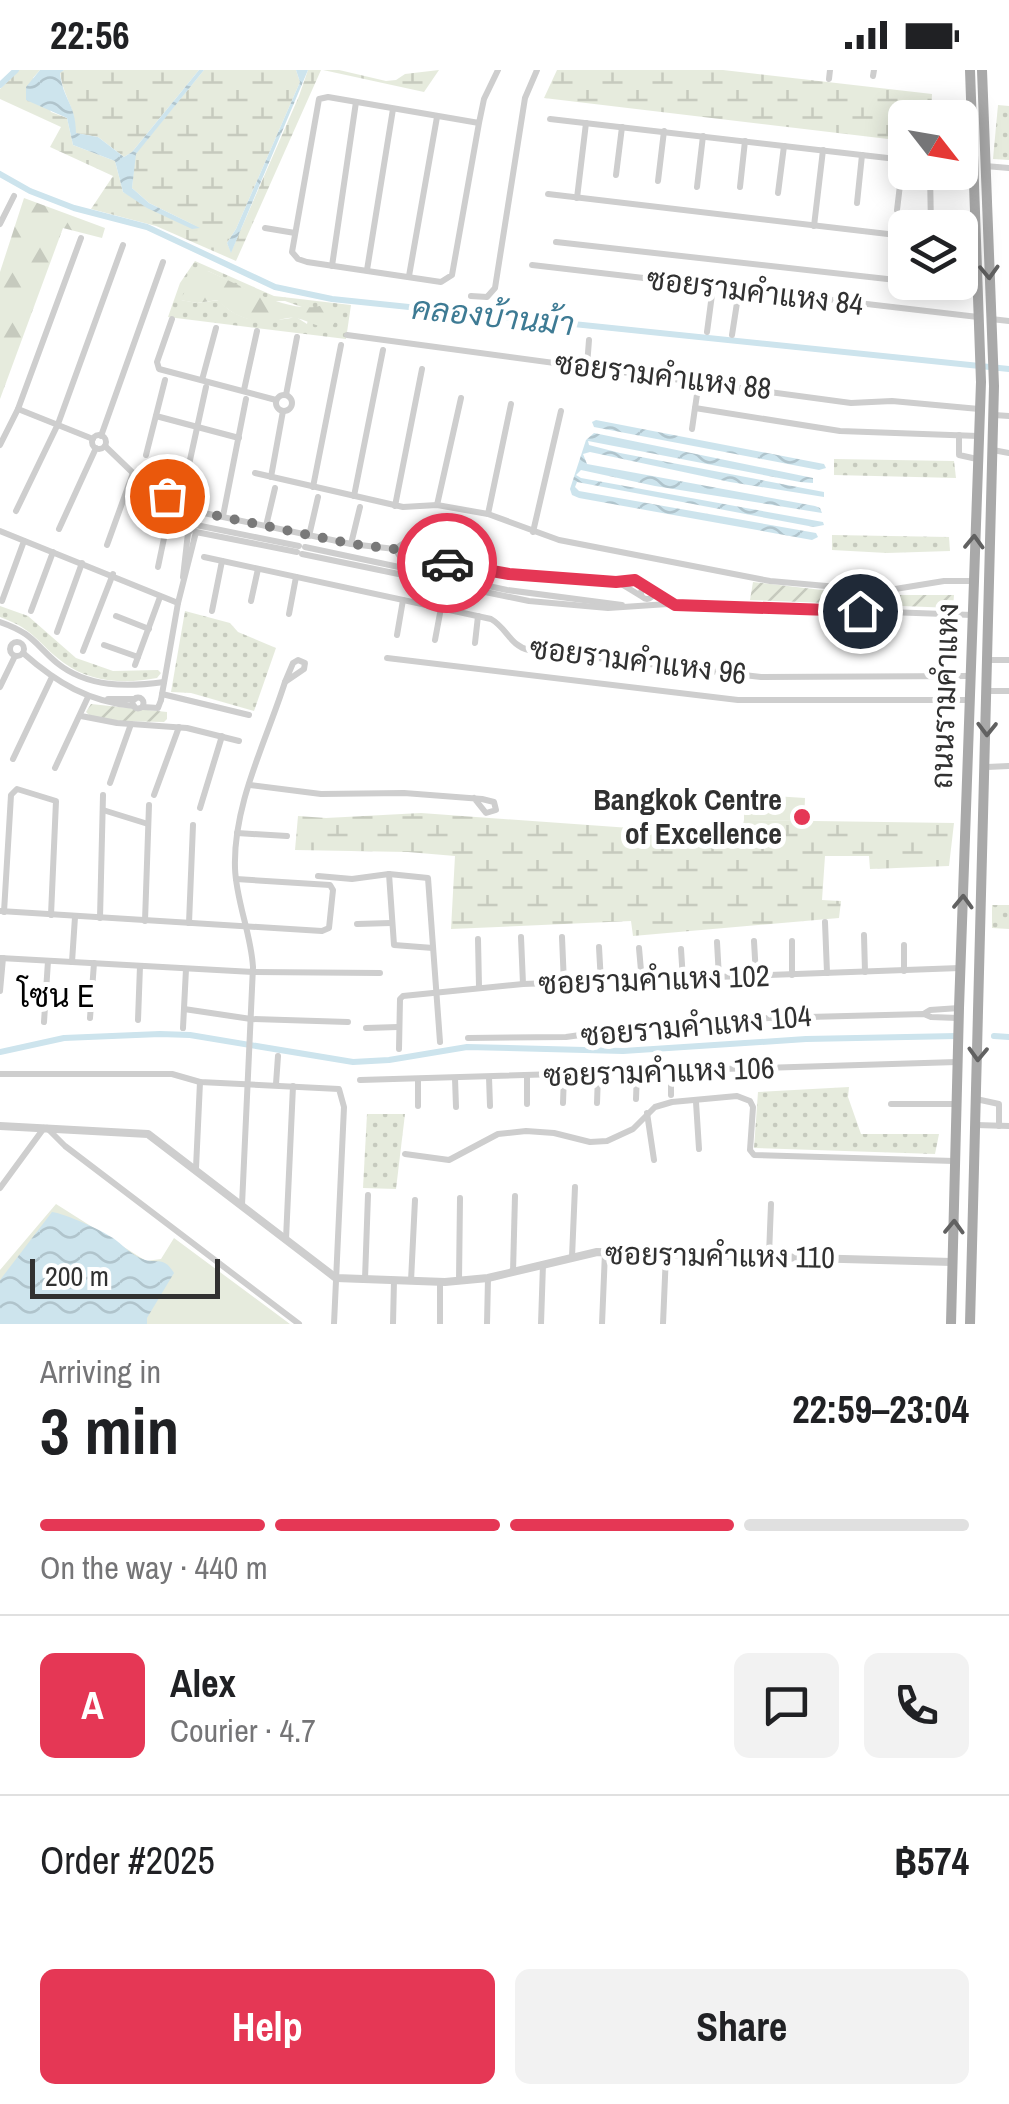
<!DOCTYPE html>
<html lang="en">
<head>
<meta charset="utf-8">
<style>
	:root { --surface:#fff; --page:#f2f2f2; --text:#202124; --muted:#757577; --line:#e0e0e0; --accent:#e53755 }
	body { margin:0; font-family:"Archivo Narrow",Sarabun,sans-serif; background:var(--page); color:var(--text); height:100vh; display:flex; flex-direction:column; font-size:38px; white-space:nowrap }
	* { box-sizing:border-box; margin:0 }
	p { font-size:32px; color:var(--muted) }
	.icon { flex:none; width:55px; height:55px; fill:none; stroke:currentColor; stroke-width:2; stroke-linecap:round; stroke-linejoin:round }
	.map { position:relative; height:1254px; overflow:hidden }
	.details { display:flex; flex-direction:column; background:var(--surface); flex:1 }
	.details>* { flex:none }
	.needle { width:65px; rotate:121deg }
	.tools { position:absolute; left:888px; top:30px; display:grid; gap:20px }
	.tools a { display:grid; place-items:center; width:90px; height:90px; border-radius:15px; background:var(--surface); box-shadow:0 5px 25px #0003; font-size:50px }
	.scale { position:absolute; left:30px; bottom:25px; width:190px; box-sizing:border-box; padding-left:10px; border:5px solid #313131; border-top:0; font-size:28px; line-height:35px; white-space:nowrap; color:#313131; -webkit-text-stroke:8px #fff; paint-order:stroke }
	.pin { position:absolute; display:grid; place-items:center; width:85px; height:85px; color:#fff; margin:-42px; border:5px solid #fff; border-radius:50%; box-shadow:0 2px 10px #0007 }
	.courier { position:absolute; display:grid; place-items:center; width:100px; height:100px; margin:-50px; border:8px solid #e53755; border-radius:50%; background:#fff; color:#222; box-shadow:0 2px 12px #0007 }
	.overview em { font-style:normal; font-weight:800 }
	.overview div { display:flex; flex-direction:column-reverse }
	.overview { display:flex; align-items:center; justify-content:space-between; height:170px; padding:0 40px }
	h1 { font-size:65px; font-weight:800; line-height:75px }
	.bar { display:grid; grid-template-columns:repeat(4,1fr); gap:15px 10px; align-content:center; height:120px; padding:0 40px }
	.bar i { height:12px; border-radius:8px; background:var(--line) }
	.bar .active { background:var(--accent) }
	.bar p { grid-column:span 4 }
	.line { display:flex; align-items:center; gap:25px; padding:0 40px; border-top:2px solid var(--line) }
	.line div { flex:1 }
	.round { display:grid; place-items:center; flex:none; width:105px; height:105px; border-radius:15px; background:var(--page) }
	.primary-button { display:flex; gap:20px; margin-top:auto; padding:20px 40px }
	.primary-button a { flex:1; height:115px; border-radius:15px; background:var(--accent); color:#fff; font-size:40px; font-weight:800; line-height:115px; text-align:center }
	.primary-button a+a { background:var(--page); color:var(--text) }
	.status { display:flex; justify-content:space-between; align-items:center; height:70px; padding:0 50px; background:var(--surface); direction:ltr }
	.status svg { height:28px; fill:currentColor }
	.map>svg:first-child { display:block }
</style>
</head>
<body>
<div class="status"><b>22:56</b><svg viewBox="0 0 49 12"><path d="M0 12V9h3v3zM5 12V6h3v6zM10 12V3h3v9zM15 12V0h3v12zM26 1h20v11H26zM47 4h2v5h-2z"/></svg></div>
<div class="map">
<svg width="1009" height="1254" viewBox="0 0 1009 1254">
	<defs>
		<pattern id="grass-dots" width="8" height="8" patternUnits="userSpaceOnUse" patternTransform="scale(2.5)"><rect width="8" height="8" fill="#e6ebdd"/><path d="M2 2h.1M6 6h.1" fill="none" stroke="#c6cabe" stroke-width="1.8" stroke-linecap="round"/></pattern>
		<pattern id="forest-firs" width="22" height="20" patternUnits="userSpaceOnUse" patternTransform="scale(2.5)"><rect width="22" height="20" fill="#e6ebdd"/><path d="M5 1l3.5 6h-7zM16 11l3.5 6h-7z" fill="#c6cabe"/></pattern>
		<pattern id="wetland-marsh" width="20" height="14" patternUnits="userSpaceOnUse" patternTransform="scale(2.5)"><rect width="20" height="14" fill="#e6ebdd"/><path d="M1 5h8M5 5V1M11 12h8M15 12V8" fill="none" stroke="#c6cabe"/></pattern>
		<pattern id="garden-furrows" width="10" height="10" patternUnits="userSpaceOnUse" patternTransform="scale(2.5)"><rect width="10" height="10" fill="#e6ebdd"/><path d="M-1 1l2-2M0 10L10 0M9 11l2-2" fill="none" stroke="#c6cabe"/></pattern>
		<pattern id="water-waves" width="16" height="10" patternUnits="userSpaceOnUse" patternTransform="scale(2.5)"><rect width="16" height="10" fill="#cde4ed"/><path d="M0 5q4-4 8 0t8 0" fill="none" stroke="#b0c4cc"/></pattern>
	</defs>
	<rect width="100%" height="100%" fill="#fff"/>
	<g fill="url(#grass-dots)" fill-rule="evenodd">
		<polygon points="998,35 1009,36 1009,90 993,89"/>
		<path d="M 195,191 L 274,226 L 351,235 L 346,269 L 168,247 L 180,213 ZM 208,201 L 270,231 L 285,231 L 310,240 L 307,254 L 296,247 C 267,253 239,254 219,230 L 197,233 L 181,230 Z"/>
		<polygon points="834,389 954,391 956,408 834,405"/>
		<polygon points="832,465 949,467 950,481 887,483 832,480"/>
		<path d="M 0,536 L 28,546 L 76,588 L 113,601 L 158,600 L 161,603 L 157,608 C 126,614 91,613 64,593 C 37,573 36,560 0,547 Z"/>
		<polygon points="185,541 230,553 238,562 276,578 254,641 191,623 171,622"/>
		<polygon points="992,835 1009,835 1009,859 992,858"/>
		<polygon points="849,1017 848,1027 861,1064 939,1064 935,1084 754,1078 758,1022"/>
		<polygon points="367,1044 405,1044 396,1119 363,1118"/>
	</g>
	<g fill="url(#forest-firs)">
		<polygon points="24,128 105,158 102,168 63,158 0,329 0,202"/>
		<path d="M 208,201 C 238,214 292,246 323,235 L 337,248 L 332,257 C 315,259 307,248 293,248 C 285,247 277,252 269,252 C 249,252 231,245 218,230 L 197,233 L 180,230 L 196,203 Z"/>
		<polygon points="744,724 805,728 804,751 744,750"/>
	</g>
	<g fill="url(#wetland-marsh)">
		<polygon points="19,0 40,0 33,8 51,42 67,48 73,75 115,91 123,122 198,157 149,133 132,118 135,84 204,0 296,0 300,12 236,159 227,173 231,182 299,26 308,0 321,0 236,191 156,156 91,139 113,106 50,77 61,57 0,29 0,19"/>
		<path d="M 64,0 L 199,0 L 132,82 L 124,87 L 98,67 L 75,63 C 76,36 63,28 60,2 Z"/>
		<polygon points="323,0 339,0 386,11 396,10 405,4 439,0 424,22"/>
		<polygon points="557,0 723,0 932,24 931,45 950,47 905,48 905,71 544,28"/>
		<polygon points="421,743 728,765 742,759 744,750 954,753 949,796 870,799 869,786 825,786 822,830 841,831 839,848 633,866 631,851 451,859 455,786 408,782 295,780 298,746 326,748"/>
	</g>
	<polygon fill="#e6ebdd" points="56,1134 146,1191 161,1189 174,1168 290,1254 0,1254 0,1200"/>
	<g fill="url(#garden-furrows)">
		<polygon points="753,512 865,525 954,525 953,538 750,530"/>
		<polygon points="91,634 167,642 167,649 164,652 115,651 89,645 86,642"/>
	</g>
	<g fill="url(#water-waves)">
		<path d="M 40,0 L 64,0 L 60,3 C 63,30 76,34 76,63 L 98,67 L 124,87 L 132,82 L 199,0 L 204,0 L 136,84 L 132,118 L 149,133 L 200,158 L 192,159 L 147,138 L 123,122 L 115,91 L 73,75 L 67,48 L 26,30 L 26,17 Z"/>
		<polygon points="296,0 308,0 231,183 227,173 236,159 300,12"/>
		<polygon points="596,350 824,394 826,398 819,400 594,357 592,352"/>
		<polygon points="594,363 813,408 813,413 800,412 588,371 589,375 620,383 824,422 824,427 730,412 590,382 583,384 587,394 815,436 820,438 822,443 655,416 581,400 576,405 581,408 823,452 824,455 814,457 577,412 575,417 579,421 816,463 818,467 812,470 579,428 572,425 570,419 586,370"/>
		<path d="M 52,1142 C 66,1144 101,1160 113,1168 C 122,1174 129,1183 140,1188 C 155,1195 164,1185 174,1203 L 147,1248 L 147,1254 L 0,1254 L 0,1210 Z"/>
	</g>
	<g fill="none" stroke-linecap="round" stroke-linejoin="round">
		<g stroke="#cde4ed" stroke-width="6">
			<polyline points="0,15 16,0"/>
			<polyline points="0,104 30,121 74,138 147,157 275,217 332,229 1009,299"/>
			<polyline points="994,966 1009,967"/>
			<polyline points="0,982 64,968 160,964 190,965 353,992 389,990 467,977 623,981 806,969 957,966"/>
		</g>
		<g stroke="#cecece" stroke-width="6">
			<polyline points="873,6 874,0"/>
			<polyline points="829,9 830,0"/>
			<polyline points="550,49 905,90"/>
			<polyline points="479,53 328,27 319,29 292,182 298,189 307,192 441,212 452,205 479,53 484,29 498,0"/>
			<polyline points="960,93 972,93"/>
			<polyline points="985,96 1009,98"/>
			<polyline points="930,102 931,158"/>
			<polyline points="616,105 622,57"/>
			<polyline points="658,111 664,61"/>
			<polyline points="697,117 703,66"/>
			<polyline points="740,117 745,71"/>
			<polyline points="778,123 784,76"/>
			<polyline points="548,124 905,166"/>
			<polyline points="577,128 586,53"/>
			<polyline points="857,133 862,85"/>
			<polyline points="897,140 903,90"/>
			<polyline points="0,154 14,126"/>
			<polyline points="814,156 823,80"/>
			<polyline points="265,158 295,163"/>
			<polyline points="556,172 905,211"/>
			<polyline points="960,172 975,174"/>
			<polyline points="532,195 978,247"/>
			<polyline points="332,196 356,32"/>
			<polyline points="367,200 393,39"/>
			<polyline points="409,206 437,47"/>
			<polyline points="915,212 977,219"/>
			<polyline points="471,226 487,227 495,218 525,28 537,0"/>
			<polyline points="172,249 157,292 159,299 276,330"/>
			<polyline points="991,249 1009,251"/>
			<polyline points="707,262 713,217"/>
			<polyline points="347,265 851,333 892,331 979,339"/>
			<polyline points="732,265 739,220"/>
			<polyline points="587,296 589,270"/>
			<polyline points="202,310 216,258"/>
			<polyline points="244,320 257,261"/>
			<polyline points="286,325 297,267"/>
			<circle cx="284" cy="333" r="8"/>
			<polyline points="695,338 698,318"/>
			<polyline points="18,339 93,369"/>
			<polyline points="994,345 1009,346"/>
			<polyline points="156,346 239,368"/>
			<polyline points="692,359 695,338 840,361 978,366"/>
			<polyline points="959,365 959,385 977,389"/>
			<circle cx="99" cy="372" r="7"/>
			<polyline points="101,366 163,192"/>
			<polyline points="0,375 18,339 81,168"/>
			<polyline points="105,376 133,403 172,430 204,443 351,474 395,479 404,473 410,482 401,488 395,479"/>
			<polyline points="993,380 1009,383"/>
			<polyline points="146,385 165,310"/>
			<polyline points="188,399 206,317"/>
			<polyline points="255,403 403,437 437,435 488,444 559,470 770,511 883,521 944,511 973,511"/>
			<polyline points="271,407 283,341"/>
			<polyline points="313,417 341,275"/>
			<polyline points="354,426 383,280"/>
			<polyline points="437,435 461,328"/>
			<polyline points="395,436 422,299"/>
			<polyline points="16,441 58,354 123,175"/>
			<polyline points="488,444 511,334"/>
			<polyline points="223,446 246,329"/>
			<polyline points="266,456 275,418"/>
			<polyline points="59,459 96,378"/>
			<polyline points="0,461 178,533"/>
			<polyline points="533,462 561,341"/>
			<polyline points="309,466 318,427"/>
			<polyline points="351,474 360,437"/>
			<polyline points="107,475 133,403"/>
			<polyline points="305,477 507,520 622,535"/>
			<polyline points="410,482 495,502 617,512 639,510 650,518"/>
			<polyline points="302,484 529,531 608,538 668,534 972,545"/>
			<path d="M 204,487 L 491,549 C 507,558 510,576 529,580 L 761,607 L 969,606"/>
			<polyline points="158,497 172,430"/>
			<polyline points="183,507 188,463 196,455 299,476"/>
			<polyline points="618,512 641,526"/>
			<circle cx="647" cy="523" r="6"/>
			<polyline points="2,531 24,471"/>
			<polyline points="251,531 258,499"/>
			<polyline points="31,541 53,482"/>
			<polyline points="212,541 222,491"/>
			<polyline points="289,544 296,507"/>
			<polyline points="116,546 149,559"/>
			<path d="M 0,552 C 32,563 34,573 57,593 C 88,618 128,617 164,612"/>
			<polyline points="57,562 82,493"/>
			<polyline points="397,565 403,530"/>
			<polyline points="435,570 441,538"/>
			<circle cx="17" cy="579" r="7"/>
			<polyline points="475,573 478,546"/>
			<polyline points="104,575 138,587"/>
			<polyline points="83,581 113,504"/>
			<path d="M 23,583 C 57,613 89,632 134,636"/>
			<polyline points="387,588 738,630 970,630"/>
			<polygon points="298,590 305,593 304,599 285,612 293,593"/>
			<polyline points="989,590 1009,590"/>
			<polyline points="135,595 160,527"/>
			<polyline points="0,617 15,586"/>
			<polyline points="988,621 1009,621"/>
			<polyline points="162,624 249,645"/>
			<circle cx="138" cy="633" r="5.5"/>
			<polyline points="108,629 135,629"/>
			<polyline points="161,630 178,533 196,462 297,482"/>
			<polyline points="143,637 158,638 161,630"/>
			<polyline points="81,646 117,653 187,658 239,671"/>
			<polyline points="13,689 51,609"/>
			<polyline points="987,697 1009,696"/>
			<polyline points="55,698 88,627"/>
			<polyline points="110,713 131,654"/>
			<polyline points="250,715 321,724 404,723 482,729 494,732 496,740 486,743 474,728"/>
			<polyline points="154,725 179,657"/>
			<polyline points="200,738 222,666"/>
			<polyline points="103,740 148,754"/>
			<polyline points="237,763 287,766"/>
			<polyline points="389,804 394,875 433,878"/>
			<polyline points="318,806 352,809 389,804 428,808 440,972"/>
			<polyline points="0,841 322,861 329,858 333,820 330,815 236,809"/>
			<polyline points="4,842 11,725 17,719 56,731 51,845"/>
			<polyline points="100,848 103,725"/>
			<polyline points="145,851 149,735"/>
			<polyline points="825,852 827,903"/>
			<polyline points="189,853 193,755"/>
			<polyline points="357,854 391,853"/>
			<polyline points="864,865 865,902"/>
			<polyline points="521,867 523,914"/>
			<polyline points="562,867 564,914"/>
			<polyline points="478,869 479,917"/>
			<polyline points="754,871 756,906"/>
			<polyline points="792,871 792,905"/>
			<polyline points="717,872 719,908"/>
			<polyline points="904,875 904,901"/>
			<polyline points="599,877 601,913"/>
			<polyline points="639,878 642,912"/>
			<polyline points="681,879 683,910"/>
			<polyline points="0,888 253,902 380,903"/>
			<polyline points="72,892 75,847"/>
			<polyline points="0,921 3,888"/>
			<polyline points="184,939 251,949 348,952"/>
			<polyline points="925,943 930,940 959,938"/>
			<polyline points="90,948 94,893"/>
			<polyline points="138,950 140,896"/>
			<polyline points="44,952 48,891"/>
			<polyline points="183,958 186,899"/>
			<polyline points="366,958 398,957"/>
			<polyline points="468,968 566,967 644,956 769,948 924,944 931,947 958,948"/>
			<polyline points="399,979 400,929 403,926 523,914 960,898"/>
			<polyline points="671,1001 671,1025"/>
			<polyline points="0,1004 172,1004 200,1012 339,1019 344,1037 334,1254"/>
			<polyline points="489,1007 490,1036"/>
			<polyline points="455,1008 456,1037"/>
			<polyline points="418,1009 418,1036"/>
			<polyline points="360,1010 957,992"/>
			<polyline points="276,1014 278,986"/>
			<polyline points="636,1029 637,1002"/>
			<polyline points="976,1029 999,1034 999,1056"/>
			<polyline points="696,1032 699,1079"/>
			<polyline points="563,1033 564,1005"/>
			<polyline points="597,1033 598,1005"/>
			<polyline points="527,1034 527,1006"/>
			<polyline points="891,1034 956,1034"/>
			<polyline points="647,1043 654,1090"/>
			<polyline points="976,1055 1009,1056"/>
			<polyline points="47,1058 65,1076 299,1254"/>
			<polyline points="405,1084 449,1090 498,1064 526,1061 554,1063 590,1072 607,1071 633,1059 655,1037 672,1032 737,1026 750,1031 753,1037 750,1080 754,1085 954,1091"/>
			<polyline points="196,1098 200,1012"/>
			<polyline points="0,1118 44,1058"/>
			<path d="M 242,1135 L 253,897 C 251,863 236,831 235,798 C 233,734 266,672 285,612"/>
			<polyline points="286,1169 293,1016"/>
			<polyline points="769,1185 771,1134"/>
			<polyline points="572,1187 575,1117"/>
			<polyline points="513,1202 515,1126"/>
			<polyline points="365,1209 368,1125"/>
			<polyline points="411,1211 415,1130"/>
			<polyline points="459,1211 460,1128"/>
			<polyline points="393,1254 394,1210"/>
			<polyline points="440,1254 440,1211"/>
			<polyline points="487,1254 488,1208"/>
			<polyline points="541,1254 543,1194"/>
			<polyline points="602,1254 605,1182"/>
			<polyline points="663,1254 666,1184"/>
		</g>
		<polyline stroke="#cecece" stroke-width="8" points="0,1056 148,1064 336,1208 445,1212 488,1208 597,1182 952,1192"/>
		<g stroke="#a9a9a9" stroke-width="10">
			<polyline points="951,1254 959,938 981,312 970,0"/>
			<polyline points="970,1254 994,316 982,0"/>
		</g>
	</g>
	<defs><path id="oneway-chevron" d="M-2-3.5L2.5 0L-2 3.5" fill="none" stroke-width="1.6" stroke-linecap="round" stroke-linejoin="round" transform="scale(2.5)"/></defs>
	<g stroke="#616161">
		<use href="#oneway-chevron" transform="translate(989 202) rotate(88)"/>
		<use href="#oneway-chevron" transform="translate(974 472) rotate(-88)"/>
		<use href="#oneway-chevron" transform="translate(987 659) rotate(91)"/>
		<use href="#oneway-chevron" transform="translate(963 832) rotate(-88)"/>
		<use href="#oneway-chevron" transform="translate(978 984) rotate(92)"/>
		<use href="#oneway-chevron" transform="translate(954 1157) rotate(-88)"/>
	</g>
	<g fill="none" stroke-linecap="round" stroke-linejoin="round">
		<polyline stroke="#797979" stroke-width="10" stroke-dasharray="0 18" points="167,426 204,443 352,474 394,479 404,473 410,482 447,493"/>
		<polyline stroke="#e53755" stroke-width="12" points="447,493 509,504 616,512 635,510 675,535 860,541"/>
	</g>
	<circle fill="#e53755" stroke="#fff" stroke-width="4" cx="802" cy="747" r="10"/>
	<g text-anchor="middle" stroke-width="10" stroke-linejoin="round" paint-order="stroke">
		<g font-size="30" fill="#313131" stroke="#fff">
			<text transform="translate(755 222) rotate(7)" y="10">ซอยรามคำแหง 84</text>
			<text transform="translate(663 306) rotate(7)" y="10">ซอยรามคำแหง 88</text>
			<text transform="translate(638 591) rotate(7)" y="10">ซอยรามคําแหง 96</text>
			<text transform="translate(945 626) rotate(-88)" y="10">ถนนรามคำแหง</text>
			<text transform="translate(654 910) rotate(-2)" y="10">ซอยรามคําแหง 102</text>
			<text transform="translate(696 956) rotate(-5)" y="10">ซอยรามคําแหง 104</text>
			<text transform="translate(659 1002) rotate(-2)" y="10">ซอยรามคําแหง 106</text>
			<text transform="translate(720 1186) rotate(1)" y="10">ซอยรามคำแหง 110</text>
		</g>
		<g font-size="30" font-weight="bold" fill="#313131" stroke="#fff" text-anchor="end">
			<text x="782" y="740">Bangkok Centre<tspan x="782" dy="34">of Excellence</tspan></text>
		</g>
		<g font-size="32" font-style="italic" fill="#3e7b94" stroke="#fff">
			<text transform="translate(493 246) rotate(6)" y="11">คลองบ้านม้า</text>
		</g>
		<g font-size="32" fill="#000" stroke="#fff">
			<text x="56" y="937">โซน E</text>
		</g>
	</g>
</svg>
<div class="tools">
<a><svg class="needle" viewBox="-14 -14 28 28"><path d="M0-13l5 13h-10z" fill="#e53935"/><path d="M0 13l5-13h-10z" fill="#757577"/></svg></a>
<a><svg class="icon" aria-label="layers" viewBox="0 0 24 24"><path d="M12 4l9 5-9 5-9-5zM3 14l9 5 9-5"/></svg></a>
</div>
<div class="scale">200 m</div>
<div class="pin" style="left:167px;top:426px;background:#ea580c"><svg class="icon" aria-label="bag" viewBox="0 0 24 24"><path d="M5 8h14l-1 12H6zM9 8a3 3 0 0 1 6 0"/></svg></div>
<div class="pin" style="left:860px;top:541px;background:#1f2937"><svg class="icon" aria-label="home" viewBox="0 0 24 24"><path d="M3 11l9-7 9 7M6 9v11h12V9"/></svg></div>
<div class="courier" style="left:447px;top:493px"><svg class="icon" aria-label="car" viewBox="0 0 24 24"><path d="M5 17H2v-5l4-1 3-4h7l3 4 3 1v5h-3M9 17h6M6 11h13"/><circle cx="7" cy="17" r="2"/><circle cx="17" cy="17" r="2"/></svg></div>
</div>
<section class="details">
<div class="overview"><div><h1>3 min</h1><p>Arriving in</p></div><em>22:59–23:04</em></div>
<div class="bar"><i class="active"></i><i class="active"></i><i class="active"></i><i></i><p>On the way · 440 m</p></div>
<div class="line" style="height:180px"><b class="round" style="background:var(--accent);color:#fff">A</b><div><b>Alex</b><p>Courier · 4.7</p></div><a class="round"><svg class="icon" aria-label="chat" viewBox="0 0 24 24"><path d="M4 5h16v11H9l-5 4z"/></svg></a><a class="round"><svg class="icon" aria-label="phone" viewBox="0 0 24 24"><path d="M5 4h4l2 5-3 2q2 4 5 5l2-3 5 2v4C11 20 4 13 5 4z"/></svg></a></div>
<div class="line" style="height:130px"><div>Order #2025</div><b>฿574</b></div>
<div class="primary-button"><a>Help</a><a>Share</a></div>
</section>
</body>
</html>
